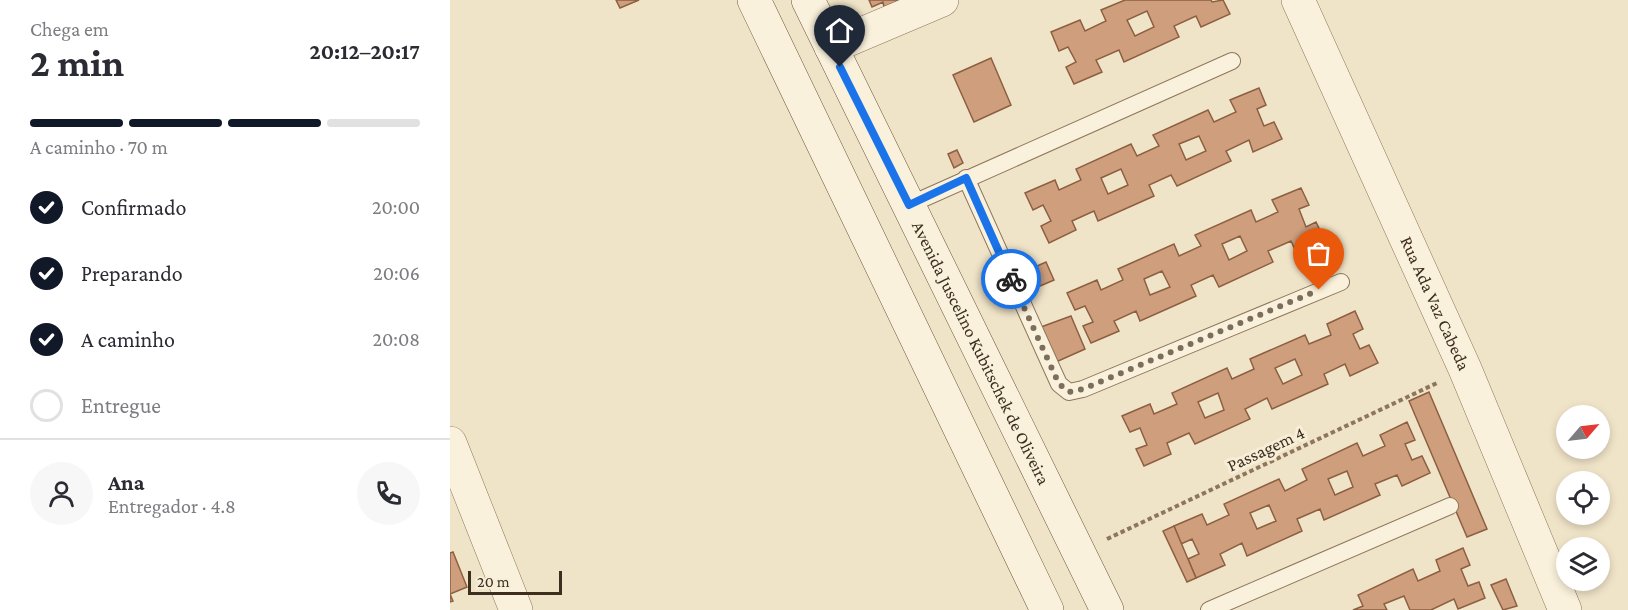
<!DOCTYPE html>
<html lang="pt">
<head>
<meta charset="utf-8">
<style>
	:root { --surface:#fff; --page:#f7f7f7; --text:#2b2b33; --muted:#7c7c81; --line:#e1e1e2; --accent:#111827 }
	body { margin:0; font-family:"Crimson Pro",serif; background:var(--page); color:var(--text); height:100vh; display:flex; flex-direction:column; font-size:22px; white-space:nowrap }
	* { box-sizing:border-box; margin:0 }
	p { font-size:20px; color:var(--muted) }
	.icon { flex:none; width:33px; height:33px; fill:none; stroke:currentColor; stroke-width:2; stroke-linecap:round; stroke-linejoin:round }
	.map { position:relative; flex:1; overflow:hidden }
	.sheet { display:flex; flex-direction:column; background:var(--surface); width:450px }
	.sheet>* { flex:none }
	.needle { width:39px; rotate:62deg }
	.controls { position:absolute; left:1106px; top:405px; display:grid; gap:12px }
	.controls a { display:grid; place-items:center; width:54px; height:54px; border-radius:50%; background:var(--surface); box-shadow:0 3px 9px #0003; font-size:30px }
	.scale { position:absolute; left:18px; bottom:15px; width:94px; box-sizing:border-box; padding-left:6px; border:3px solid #3d2e20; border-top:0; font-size:16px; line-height:21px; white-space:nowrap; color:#3d2e20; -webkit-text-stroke:4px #f7eed8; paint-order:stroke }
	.pin { position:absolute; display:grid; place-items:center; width:51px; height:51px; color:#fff; margin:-62px -26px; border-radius:50% 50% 50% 0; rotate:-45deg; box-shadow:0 0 6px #0007 }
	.pin .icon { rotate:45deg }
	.courier { position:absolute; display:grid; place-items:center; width:60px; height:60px; margin:-30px; border:4px solid #1a73e8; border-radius:50%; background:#fff; color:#222; box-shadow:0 2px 8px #0007 }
	.summary em { font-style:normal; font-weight:700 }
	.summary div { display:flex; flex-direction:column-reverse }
	.summary { display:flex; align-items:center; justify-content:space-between; height:102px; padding:0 30px }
	h1 { font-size:39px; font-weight:700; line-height:45px }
	.bar { display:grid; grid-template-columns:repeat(4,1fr); gap:9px 6px; align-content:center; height:72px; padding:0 30px }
	.bar i { height:8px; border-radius:4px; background:var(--line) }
	.bar .active { background:var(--accent) }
	.bar p { grid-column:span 4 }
	.line { display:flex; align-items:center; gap:15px; padding:0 30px; border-top:2px solid var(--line) }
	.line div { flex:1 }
	.round { display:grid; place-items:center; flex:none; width:63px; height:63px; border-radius:32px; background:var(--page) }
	ol { padding:0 30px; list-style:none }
	li { display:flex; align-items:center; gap:18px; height:66px }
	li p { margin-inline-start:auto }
	li .icon { padding:6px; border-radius:50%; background:var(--accent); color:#fff; stroke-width:4 }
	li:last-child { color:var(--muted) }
	li i { width:33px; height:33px; border:3px solid var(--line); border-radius:50% }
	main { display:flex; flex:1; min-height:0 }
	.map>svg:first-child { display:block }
</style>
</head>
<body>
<main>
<section class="sheet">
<div class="summary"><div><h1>2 min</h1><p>Chega em</p></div><em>20:12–20:17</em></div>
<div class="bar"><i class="active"></i><i class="active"></i><i class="active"></i><i></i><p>A caminho · 70 m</p></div>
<ol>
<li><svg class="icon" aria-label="check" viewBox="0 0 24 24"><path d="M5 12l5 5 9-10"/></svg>Confirmado<p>20:00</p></li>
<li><svg class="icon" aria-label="check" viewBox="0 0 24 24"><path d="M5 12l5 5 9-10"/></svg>Preparando<p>20:06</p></li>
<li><svg class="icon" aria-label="check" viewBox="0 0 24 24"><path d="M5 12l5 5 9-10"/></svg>A caminho<p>20:08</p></li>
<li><i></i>Entregue</li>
</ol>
<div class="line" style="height:108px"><a class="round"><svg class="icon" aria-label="person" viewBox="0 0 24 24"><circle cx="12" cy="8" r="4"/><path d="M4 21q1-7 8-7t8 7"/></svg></a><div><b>Ana</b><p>Entregador · 4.8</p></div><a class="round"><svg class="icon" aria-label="phone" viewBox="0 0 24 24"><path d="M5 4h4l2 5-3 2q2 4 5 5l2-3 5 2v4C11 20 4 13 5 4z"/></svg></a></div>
</section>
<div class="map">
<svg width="1178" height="610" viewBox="0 0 1178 610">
	<rect width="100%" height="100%" fill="#f0e4c8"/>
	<g fill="#cf9f7d" stroke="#8d5f41" stroke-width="1.5" fill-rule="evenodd">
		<polygon points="166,0 189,0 170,8"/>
		<polygon points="419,0 450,0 434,7 433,2 422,7"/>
		<path d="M 675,0 L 761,0 L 762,2 L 773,0 L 780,14 L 751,27 L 746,16 L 724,26 L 729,37 L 674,62 L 669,50 L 646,60 L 652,72 L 624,84 L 616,67 L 626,62 L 618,47 L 609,51 L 601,32 L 630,20 L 635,31 L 656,21 L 651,10 ZM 697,11 L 704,27 L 685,36 L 677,20 Z"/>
		<polygon points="541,58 561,105 524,122 503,75"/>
		<path d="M 809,88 L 816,105 L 807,109 L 814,126 L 824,122 L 832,139 L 803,152 L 799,140 L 776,151 L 781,161 L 727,186 L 721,175 L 699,185 L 704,196 L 648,221 L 644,211 L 622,221 L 626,230 L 599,243 L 591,226 L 601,221 L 593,205 L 583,210 L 575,193 L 605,180 L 609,190 L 631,180 L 626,169 L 681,144 L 687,156 L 709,146 L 703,135 L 758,110 L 764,122 L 786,112 L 780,100 ZM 749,136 L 756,151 L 736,160 L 729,144 ZM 671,169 L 678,185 L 658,194 L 651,178 Z"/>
		<polygon points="507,150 513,163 504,168 498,154"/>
		<path d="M 851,188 L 859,205 L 849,209 L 856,227 L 866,222 L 874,239 L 846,252 L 841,241 L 818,251 L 823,262 L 769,287 L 763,275 L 741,285 L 746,296 L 690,321 L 686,311 L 664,321 L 669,331 L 641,343 L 633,326 L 643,322 L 635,306 L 625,310 L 617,293 L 647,280 L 651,290 L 673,280 L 668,269 L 724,244 L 729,256 L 751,246 L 745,235 L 801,210 L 806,222 L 828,212 L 822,200 ZM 790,236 L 797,251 L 779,260 L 772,244 ZM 712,271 L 720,287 L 700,295 L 694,279 Z"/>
		<polygon points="596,262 604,280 583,289 576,271"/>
		<path d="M 905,311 L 913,329 L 903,334 L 910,349 L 919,345 L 928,363 L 900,376 L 895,364 L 874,374 L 878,384 L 822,409 L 817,398 L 795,409 L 800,419 L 745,444 L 739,433 L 717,443 L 721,454 L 694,466 L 686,449 L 697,445 L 690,428 L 680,432 L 672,416 L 700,404 L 704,414 L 727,404 L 722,393 L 777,368 L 782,379 L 804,369 L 800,359 L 855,335 L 859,344 L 881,335 L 877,324 ZM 845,359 L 852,375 L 833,384 L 825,368 ZM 768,393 L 774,410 L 755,418 L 748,402 Z"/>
		<polygon points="621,316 635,349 606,362 591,327"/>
		<polygon points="979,392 1037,529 1017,537 959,401"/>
		<path d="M 957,422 L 965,440 L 955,444 L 962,460 L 972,456 L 980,473 L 952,486 L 947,475 L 925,484 L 930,495 L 874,520 L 870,509 L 847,519 L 852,531 L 797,556 L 792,543 L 770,554 L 775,565 L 746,578 L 738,559 L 749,554 L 742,539 L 731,544 L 724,526 L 752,514 L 757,525 L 779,515 L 774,504 L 829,479 L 835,491 L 857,480 L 852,469 L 907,443 L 913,456 L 935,446 L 930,435 ZM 897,471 L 903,487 L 885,495 L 878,479 ZM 819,505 L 826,521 L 807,529 L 800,513 Z"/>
		<polygon points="724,526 746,578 737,582 713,531"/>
		<polygon points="1013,548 1020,565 1011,569 1018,586 1029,582 1035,598 1008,609 1004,599 981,610 960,610 954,596 934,604 937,610 903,610 913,606 908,595 963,569 968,581 990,571 986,560"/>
		<polygon points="3,552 17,587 0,594 3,601 0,602 0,553"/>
		<polygon points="1056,579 1067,606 1053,610 1041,585"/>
	</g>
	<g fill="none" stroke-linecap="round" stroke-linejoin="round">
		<defs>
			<g id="service">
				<polyline points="516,178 609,384 619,392 633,389 891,282"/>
				<polyline points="459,205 782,61"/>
				<polyline points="759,610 1000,506"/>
			</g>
			<g id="minor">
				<path id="s1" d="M 848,0 L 1015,369 L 1115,610"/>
				<polyline points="381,47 492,0"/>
			</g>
			<polyline id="tertiary" points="0,443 66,610"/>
			<g id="secondary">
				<polyline points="304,0 597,610"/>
				<path id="s2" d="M 358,0 L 657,610"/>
			</g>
		</defs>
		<use href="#service" stroke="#8d765c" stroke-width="18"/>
		<use href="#minor" stroke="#8d765c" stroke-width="34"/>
		<use href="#tertiary" stroke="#8d765c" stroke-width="34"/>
		<use href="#secondary" stroke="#6f573f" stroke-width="34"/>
		<polyline stroke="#8d765c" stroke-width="4" stroke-dasharray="4.5 3" stroke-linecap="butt" points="657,539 987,383"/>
		<use href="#service" stroke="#faf1dc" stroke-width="16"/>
		<use href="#minor" stroke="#faf1dc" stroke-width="33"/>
		<use href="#tertiary" stroke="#faf1dc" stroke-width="33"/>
		<use href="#secondary" stroke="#faf1dc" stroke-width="33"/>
	</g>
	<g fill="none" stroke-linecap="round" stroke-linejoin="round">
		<polyline stroke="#7c6e5b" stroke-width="6" stroke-dasharray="0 10.8" points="561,279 609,384 619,392 633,389 869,290"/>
		<polyline stroke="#1a73e8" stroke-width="8" points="390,67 459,205 516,178 561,279"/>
	</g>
	<g text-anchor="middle" stroke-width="6" stroke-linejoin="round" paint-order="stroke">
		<g font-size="18" fill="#3d2e20" stroke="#f7eed8">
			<text dy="6" stroke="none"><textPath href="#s1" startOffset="333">Rua Ada Vaz Cabeda</textPath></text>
			<text dy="6" stroke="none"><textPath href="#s2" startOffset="393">Avenida Juscelino Kubitschek de Oliveira</textPath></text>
			<text transform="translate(816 449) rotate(-25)" y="6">Passagem 4</text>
		</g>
	</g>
</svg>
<div class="controls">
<a><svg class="needle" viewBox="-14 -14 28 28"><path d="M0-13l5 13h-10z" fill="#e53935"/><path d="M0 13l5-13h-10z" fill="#7c7c81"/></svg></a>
<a><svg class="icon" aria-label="locate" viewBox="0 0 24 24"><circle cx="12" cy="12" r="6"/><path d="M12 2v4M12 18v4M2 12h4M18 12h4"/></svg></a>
<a><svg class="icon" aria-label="layers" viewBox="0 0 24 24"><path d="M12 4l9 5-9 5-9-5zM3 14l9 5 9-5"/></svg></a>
</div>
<div class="scale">20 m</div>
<div class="pin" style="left:869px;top:290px;background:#ea580c"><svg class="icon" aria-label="bag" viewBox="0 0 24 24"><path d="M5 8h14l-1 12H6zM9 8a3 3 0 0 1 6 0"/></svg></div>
<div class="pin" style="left:390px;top:67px;background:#1f2937"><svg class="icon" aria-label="home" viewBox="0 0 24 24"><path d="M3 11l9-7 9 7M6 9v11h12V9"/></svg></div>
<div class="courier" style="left:561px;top:279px"><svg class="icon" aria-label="bike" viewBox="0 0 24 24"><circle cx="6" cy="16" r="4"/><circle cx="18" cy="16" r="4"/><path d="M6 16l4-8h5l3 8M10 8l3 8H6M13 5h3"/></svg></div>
</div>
</main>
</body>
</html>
